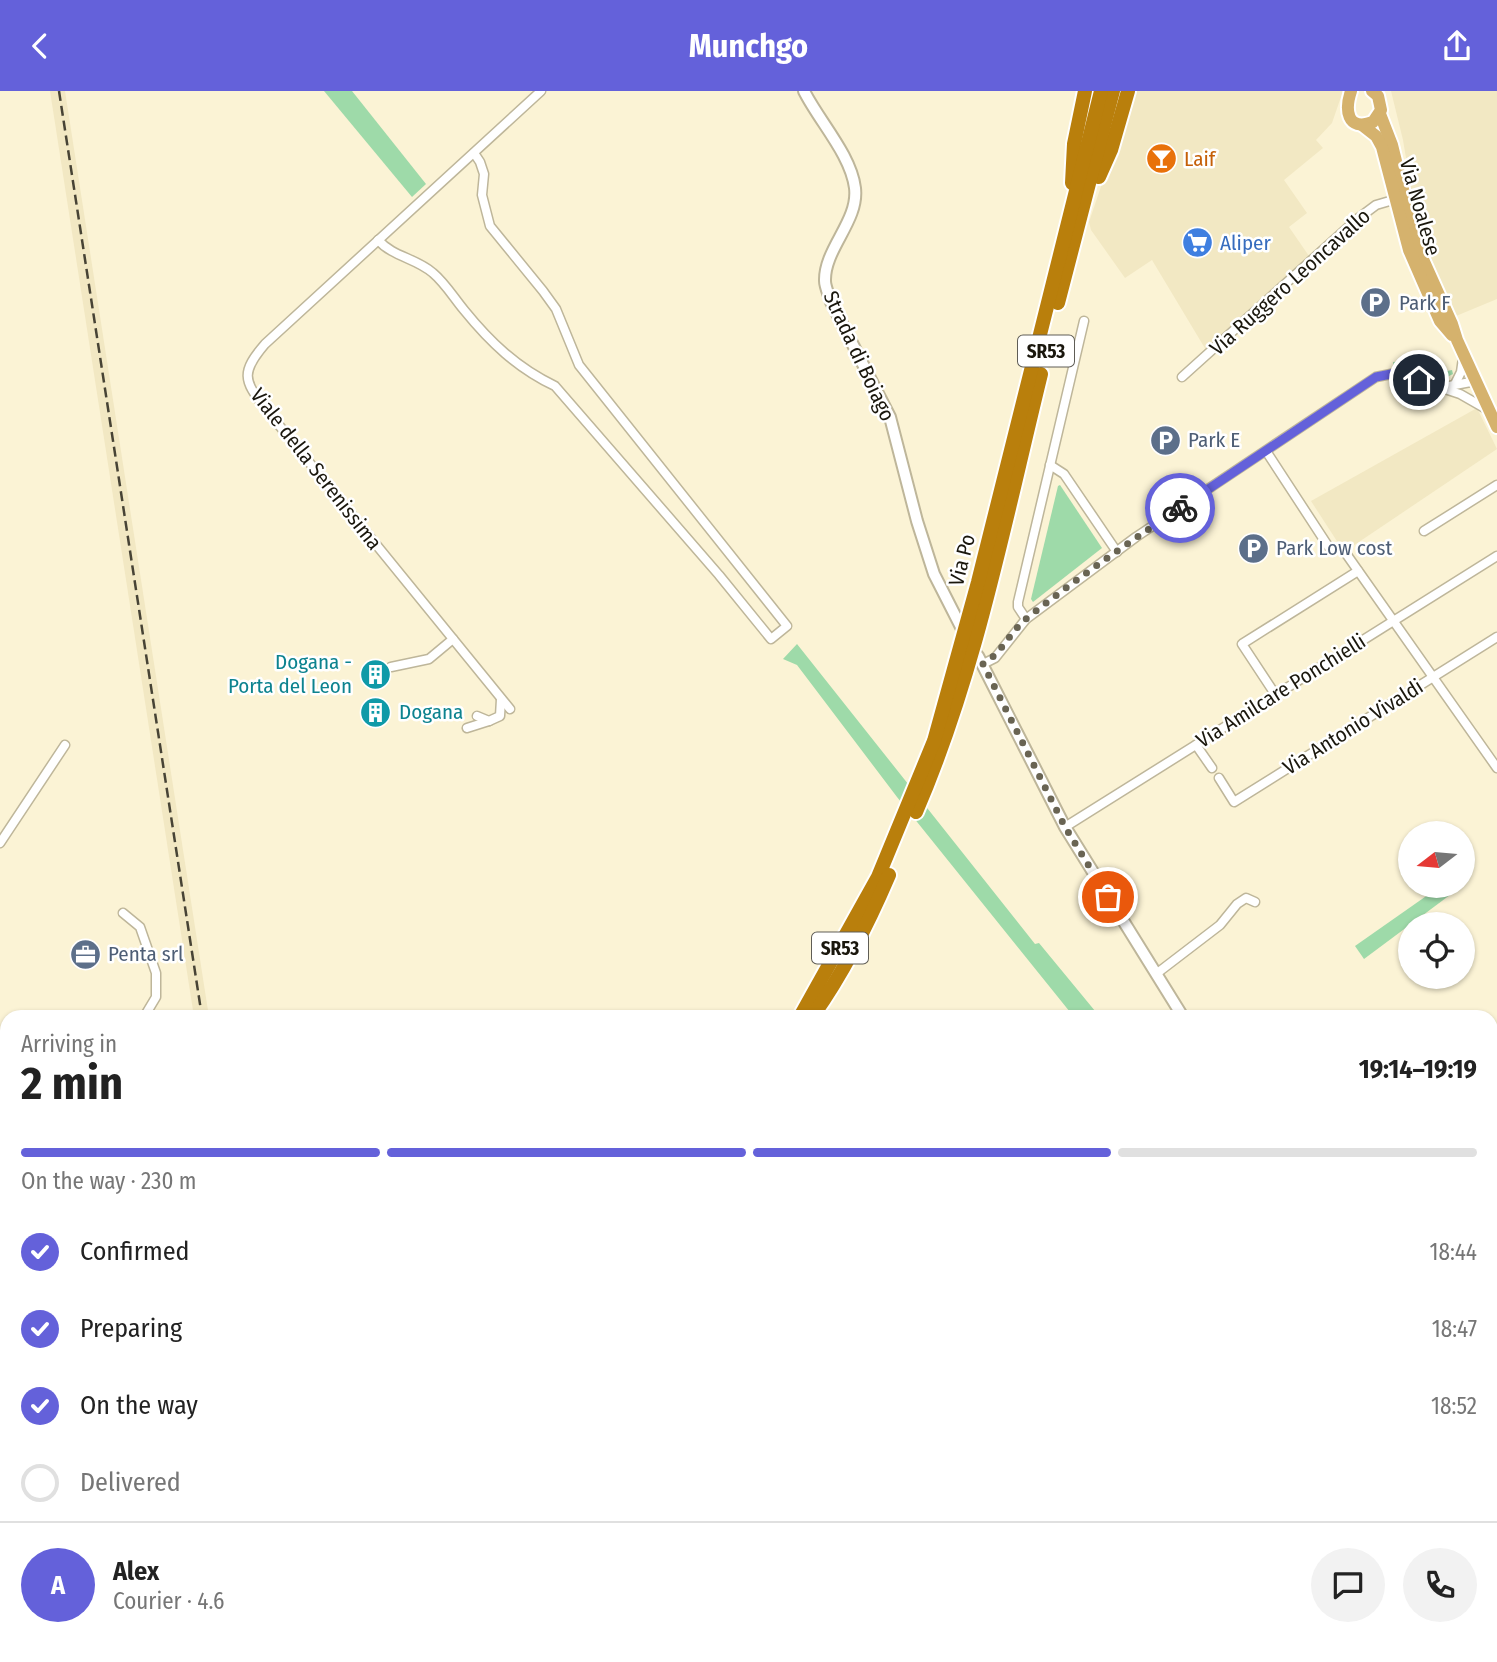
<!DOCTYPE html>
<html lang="en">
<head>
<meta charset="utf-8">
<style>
	:root { --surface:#fff; --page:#f2f2f2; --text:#222; --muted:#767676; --line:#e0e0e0; --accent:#6461da }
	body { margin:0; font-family:"Fira Sans Condensed",sans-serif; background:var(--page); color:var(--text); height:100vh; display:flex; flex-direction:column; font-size:26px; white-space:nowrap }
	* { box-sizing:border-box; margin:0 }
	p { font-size:23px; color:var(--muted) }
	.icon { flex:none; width:38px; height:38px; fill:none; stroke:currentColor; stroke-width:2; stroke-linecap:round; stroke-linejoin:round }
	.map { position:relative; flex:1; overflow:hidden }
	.panel { position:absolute; left:0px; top:919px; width:1498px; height:653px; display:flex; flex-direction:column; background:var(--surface); border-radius:21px 21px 0 0; box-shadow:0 2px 5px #0004 }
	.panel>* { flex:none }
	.needle { width:46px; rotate:254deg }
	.controls { position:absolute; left:1398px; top:730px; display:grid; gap:14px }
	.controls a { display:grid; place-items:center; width:77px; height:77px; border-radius:50%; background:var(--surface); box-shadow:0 2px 5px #0004; font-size:35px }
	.pin { position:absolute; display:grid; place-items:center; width:60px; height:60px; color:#fff; margin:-30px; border:4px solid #fff; border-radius:50%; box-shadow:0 2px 7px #0007 }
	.courier { position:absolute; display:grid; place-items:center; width:70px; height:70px; margin:-35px; border:5px solid #6461da; border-radius:50%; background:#fff; color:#222; box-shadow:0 2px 9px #0007 }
	.head em { font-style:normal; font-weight:700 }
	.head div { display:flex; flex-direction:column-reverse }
	.head { display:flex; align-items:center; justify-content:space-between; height:119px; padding:0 21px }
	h1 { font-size:46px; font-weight:700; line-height:52px }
	.bar { display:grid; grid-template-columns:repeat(4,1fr); gap:10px 7px; align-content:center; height:84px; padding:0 21px }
	.bar i { height:9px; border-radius:5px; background:var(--line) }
	.bar .active { background:var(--accent) }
	.bar p { grid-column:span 4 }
	.line { display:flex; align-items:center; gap:18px; padding:0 21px; border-top:2px solid var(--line) }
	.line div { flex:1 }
	.round { display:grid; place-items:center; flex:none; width:74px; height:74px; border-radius:37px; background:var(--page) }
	ol { padding:0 21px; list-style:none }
	li { display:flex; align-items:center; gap:21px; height:77px }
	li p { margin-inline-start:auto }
	li .icon { padding:7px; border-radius:50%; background:var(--accent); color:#fff; stroke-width:4 }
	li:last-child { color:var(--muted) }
	li i { width:38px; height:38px; border:4px solid var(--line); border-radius:50% }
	header { display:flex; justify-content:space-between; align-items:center; height:91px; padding:0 21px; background:var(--accent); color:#fff; font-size:32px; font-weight:700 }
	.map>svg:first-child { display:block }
</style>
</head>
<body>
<header><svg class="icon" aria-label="back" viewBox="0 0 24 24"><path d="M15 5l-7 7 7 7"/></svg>Munchgo<svg class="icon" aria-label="share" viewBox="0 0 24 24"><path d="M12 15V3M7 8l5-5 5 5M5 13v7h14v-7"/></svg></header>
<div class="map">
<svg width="1497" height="1571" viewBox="0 0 1497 1571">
	<rect width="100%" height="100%" fill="#fbf3d5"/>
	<g fill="#f2e8c3">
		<polygon points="50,0 65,0 209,926 194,926"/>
		<polygon points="1131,0 1343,0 1332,32 1316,49 1323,57 1284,89 1307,122 1289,136 1309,165 1206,259 1152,169 1125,187 1091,139 1089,131 1126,21"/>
		<polygon points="1391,0 1497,0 1497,208 1456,225 1424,151 1416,127 1403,49"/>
		<polygon points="1477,317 1497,358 1344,461 1311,410"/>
	</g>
	<g fill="#9edaa9">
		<polygon points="324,0 352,0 426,93 412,106"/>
		<polygon points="1439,268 1447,280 1452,279 1453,283 1445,287 1394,277 1393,271"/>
		<polygon points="1060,394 1102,457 1033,511 1031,508 1058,395"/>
		<polygon points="797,553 1035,853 1039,852 1100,926 1074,926 897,706 797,574 783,568"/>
		<polygon points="1442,794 1462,795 1364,868 1355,855"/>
		<polygon points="1497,1326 1497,1442 1491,1434 1491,1331"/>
	</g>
	<polygon fill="#86e9fb" points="0,1436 7,1442 7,1564 71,1565 73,1571 0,1571"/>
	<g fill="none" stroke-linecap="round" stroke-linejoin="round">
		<defs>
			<g id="street">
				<path d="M 378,149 C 393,166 416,167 433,182 C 445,192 454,207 464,219 C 490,251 517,277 555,295 L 719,484 L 771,548 L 787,535 L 579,274 L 556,218 L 543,200 L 490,135 L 482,104 L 484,83 L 480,71 L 474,62"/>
				<polyline points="1182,286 1356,129 1376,114 1400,107"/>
				<polyline points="1455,293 1461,281 1463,267"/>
				<polyline points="1444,296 1476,290"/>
				<polyline points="1266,360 1328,455"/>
				<polyline points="1050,374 1064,383 1117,461"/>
				<polyline points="1424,440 1497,394"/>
				<polyline points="1347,464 1497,677"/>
				<polyline points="1026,528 1018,516 1018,511 1084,230"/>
				<polyline points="983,573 995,567 1026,528 1136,446 1376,286 1396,282 1460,303 1488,319"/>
				<polyline points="391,576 429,568 453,548"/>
				<polyline points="1275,603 1242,553 1358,480"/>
				<path d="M 510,618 L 265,317 C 243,289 241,281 265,253 L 541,0"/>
				<polyline points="477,625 489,630 500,625 501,608"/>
				<polyline points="467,637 489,630"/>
				<polyline points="1196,654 1212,677"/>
				<polyline points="1219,687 1234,711 1497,546"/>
				<polyline points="1065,736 1497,465"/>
				<polyline points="0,752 65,654"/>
				<polyline points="123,822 140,836 156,882 156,906 144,926"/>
				<polyline points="1156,883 1220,834 1237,813 1246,807 1255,811"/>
				<polyline points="0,1102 7,1100"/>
				<polyline points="1491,1438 1497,1446"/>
				<polyline points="494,1571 498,1564"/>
			</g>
			<g id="secondary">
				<path d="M 804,0 C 819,30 851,64 855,97 C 859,130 824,158 825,190 C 825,196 829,204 831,211 L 890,326 L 917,430 L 934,483 L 961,536"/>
				<polyline points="978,565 1065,736 1183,926"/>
				<polyline points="1491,1258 1497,1264"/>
				<polyline points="1491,1321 1497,1316"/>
				<polyline points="739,1571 751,1564"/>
			</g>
			<g id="primary">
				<path d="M 1351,0 C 1345,18 1346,41 1373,31 L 1381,19 L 1378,5 L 1372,0"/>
				<polyline points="1380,23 1392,54 1417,155 1452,233 1457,249 1497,336"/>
				<polyline points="1362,34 1376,45 1382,56 1409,159 1440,230 1452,244"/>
				<polyline points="0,1302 7,1320"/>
				<polyline points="103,1564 106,1571"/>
			</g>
			<g id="highway">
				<polyline points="1099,86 1111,59 1128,0"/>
				<polyline points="1072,92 1074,53 1085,0"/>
				<polyline points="1058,212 1113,0"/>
				<path d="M 916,721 C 976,582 1005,429 1041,283"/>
				<polyline points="800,926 878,786 934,650 978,491 1101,0"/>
				<path d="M 812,926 C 843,883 868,833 889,784"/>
				<polyline points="220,1571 226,1564"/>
				<polyline points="236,1571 242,1564"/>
			</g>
		</defs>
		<use href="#street" stroke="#beb69a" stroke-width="11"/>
		<use href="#secondary" stroke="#beb69a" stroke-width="14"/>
		<use href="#primary" stroke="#fff" stroke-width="16"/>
		<use href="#highway" stroke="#fff" stroke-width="18"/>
		<use href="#street" stroke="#fff" stroke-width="8"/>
		<use href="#secondary" stroke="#fff" stroke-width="10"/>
		<use href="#primary" stroke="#d5b26d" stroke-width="12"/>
		<use href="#highway" stroke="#b97f0c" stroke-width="14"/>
		<g stroke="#474335" stroke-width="2.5" stroke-dasharray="10 5" stroke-linecap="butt">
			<polyline points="59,0 202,926"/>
			<polyline points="302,1564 303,1571"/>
		</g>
	</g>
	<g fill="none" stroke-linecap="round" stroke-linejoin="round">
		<path stroke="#696453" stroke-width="7" stroke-dasharray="0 12.6" d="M 1108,806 L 1065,736 L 983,573 C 1002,562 1010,541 1027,527 C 1076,488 1128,452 1180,417"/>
		<polyline stroke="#6461da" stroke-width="9" points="1180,417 1376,286 1396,282 1419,289"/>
	</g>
	<defs>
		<symbol id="bar-disc" viewBox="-11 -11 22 22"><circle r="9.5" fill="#e8710a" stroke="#fff"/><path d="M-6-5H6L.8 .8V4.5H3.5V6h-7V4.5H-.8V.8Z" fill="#fff"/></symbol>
		<symbol id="supermarket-disc" viewBox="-11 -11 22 22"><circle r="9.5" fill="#3f7fe0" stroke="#fff"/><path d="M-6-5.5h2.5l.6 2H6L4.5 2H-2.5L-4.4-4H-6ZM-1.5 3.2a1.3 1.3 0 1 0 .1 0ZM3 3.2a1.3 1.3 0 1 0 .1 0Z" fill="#fff"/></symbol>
		<symbol id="parking-disc" viewBox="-11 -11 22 22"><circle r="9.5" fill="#5c6f8a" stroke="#fff"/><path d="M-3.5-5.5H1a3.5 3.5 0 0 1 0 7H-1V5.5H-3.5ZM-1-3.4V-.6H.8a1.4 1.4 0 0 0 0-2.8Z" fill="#fff"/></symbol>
		<symbol id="building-disc" viewBox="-11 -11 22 22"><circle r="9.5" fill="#0f9aa8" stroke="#fff"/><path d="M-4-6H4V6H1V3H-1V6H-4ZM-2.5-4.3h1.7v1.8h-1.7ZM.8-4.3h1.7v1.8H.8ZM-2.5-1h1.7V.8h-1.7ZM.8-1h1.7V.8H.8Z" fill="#fff"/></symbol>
		<symbol id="office-disc" viewBox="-11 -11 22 22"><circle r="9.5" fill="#5c6f8a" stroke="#fff"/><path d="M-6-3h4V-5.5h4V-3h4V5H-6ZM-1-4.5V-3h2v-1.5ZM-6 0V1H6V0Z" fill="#fff"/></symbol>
	</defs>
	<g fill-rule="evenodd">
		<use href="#bar-disc" x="1144" y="50" width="35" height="35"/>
		<use href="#supermarket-disc" x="1180" y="134" width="35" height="35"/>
		<use href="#parking-disc" x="1358" y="194" width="35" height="35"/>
		<use href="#parking-disc" x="1148" y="332" width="35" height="35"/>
		<use href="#parking-disc" x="1236" y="440" width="35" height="35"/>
		<use href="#building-disc" x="358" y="566" width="35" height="35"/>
		<use href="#building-disc" x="358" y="604" width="35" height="35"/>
		<use href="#office-disc" x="68" y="846" width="35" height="35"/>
	</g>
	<g text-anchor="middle" stroke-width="5" stroke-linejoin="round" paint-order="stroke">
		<g fill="#fff" stroke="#5f5d56" stroke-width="2">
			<rect x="1018" y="244.5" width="56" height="31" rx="5"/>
			<rect x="812" y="841.5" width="56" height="31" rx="5"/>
		</g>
		<g font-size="19" font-weight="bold" fill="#1a170d">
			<text x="1046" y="267">SR53</text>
			<text x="840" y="864">SR53</text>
		</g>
		<g font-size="21" fill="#c56008" stroke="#fff" text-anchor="start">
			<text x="1184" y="75">Laif</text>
		</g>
		<g font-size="21" fill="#1a170d" stroke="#fff">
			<text transform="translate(1420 116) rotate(74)" y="7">Via Noalese</text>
			<text transform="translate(1290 191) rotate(-42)" y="7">Via Ruggero Leoncavallo</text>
			<text transform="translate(859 265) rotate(65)" y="7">Strada di Boiago</text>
			<text transform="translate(316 378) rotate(52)" y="7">Viale della Serenissima</text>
			<text transform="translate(962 469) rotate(-76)" y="7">Via Po</text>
			<text transform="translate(1281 600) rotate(-32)" y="7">Via Amilcare Ponchielli</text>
			<text transform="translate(1353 636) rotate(-32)" y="7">Via Antonio Vivaldi</text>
		</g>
		<g font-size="21" fill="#366cbe" stroke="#fff" text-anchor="start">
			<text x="1220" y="159">Aliper</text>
		</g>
		<g font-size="21" fill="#4e5e75" stroke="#fff" text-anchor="start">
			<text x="1399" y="219">Park F</text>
			<text x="1188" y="356">Park E</text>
			<text x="1276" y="464">Park Low cost</text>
			<text x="108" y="870">Penta srl</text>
		</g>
		<g font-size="21" fill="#0d838f" stroke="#fff" text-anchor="end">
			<text x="352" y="578">Dogana -<tspan x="352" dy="24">Porta del Leon</tspan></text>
			<text x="399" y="628" text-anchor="start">Dogana</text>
		</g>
	</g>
</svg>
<div class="controls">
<a><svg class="needle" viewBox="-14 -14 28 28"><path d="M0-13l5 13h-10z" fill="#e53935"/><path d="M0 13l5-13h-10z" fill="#767676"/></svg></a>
<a><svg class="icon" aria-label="locate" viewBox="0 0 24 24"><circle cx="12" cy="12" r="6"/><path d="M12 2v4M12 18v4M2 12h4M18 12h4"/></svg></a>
</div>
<div class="pin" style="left:1108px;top:806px;background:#ea580c"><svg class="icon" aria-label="bag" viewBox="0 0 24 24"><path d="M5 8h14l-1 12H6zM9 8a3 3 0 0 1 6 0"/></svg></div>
<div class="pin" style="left:1419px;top:289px;background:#1f2937"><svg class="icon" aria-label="home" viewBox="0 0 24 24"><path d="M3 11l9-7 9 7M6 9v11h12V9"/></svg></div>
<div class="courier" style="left:1180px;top:417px"><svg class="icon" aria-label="bike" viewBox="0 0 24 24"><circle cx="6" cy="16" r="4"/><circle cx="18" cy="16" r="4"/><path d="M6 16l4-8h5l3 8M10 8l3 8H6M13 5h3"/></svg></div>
<section class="panel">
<div class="head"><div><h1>2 min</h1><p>Arriving in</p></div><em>19:14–19:19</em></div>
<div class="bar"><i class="active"></i><i class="active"></i><i class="active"></i><i></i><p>On the way · 230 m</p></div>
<ol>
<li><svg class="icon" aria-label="check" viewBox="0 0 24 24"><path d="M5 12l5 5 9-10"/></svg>Confirmed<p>18:44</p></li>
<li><svg class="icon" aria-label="check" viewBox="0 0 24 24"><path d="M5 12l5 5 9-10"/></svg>Preparing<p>18:47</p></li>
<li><svg class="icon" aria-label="check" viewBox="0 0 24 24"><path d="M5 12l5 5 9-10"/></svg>On the way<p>18:52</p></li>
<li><i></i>Delivered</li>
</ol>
<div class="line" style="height:126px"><b class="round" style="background:var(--accent);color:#fff">A</b><div><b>Alex</b><p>Courier · 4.6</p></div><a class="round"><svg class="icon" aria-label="chat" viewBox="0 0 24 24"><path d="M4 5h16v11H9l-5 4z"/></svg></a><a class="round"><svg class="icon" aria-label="phone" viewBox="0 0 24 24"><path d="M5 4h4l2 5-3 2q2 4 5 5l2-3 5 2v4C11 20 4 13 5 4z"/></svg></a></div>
</section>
</div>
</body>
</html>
